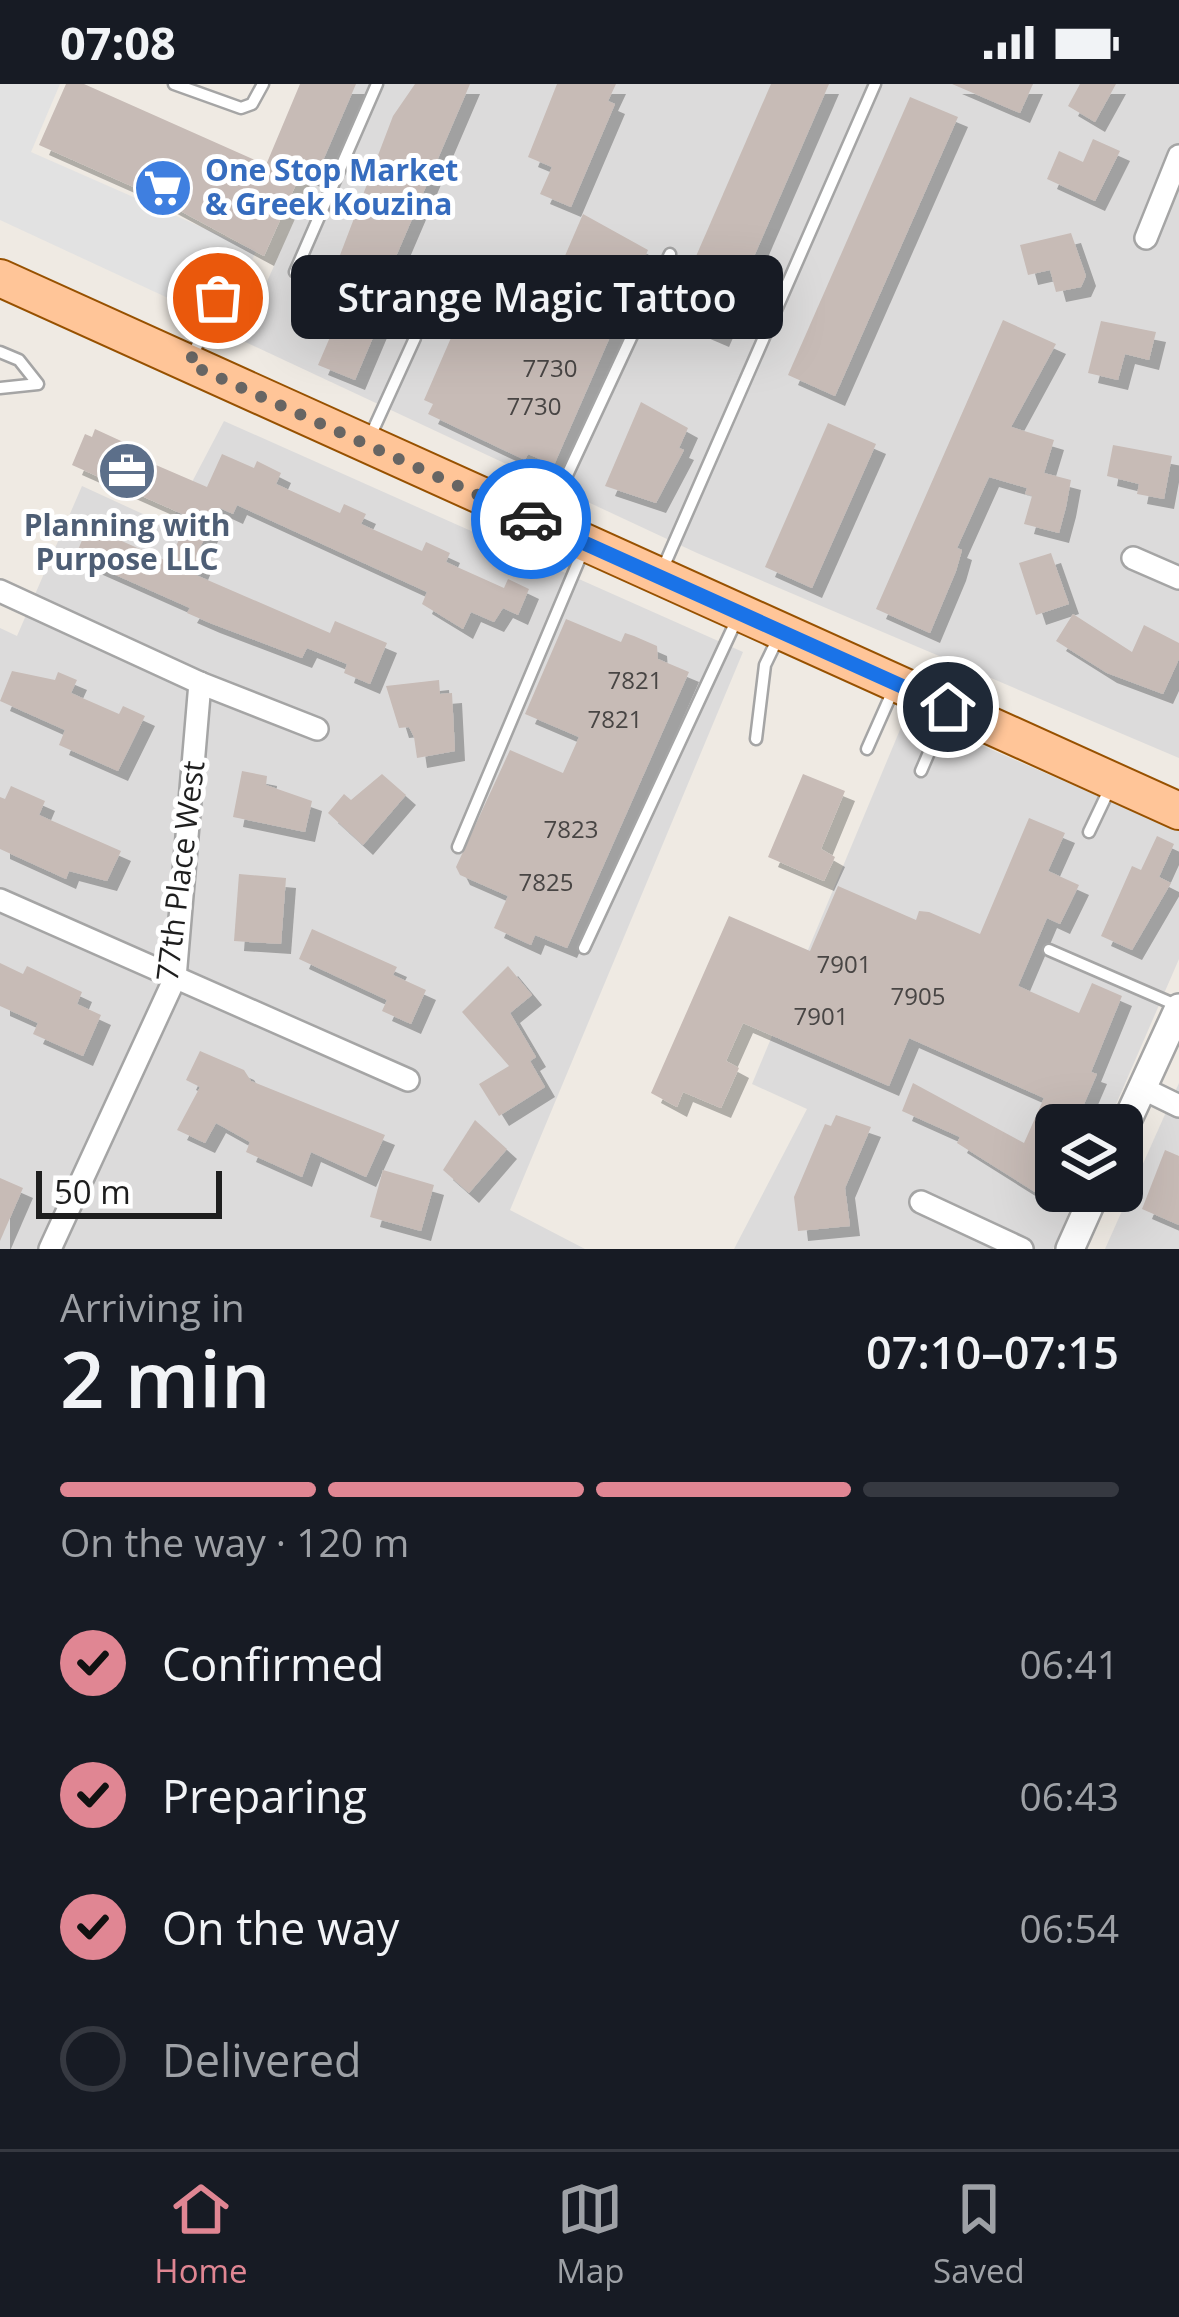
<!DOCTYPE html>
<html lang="en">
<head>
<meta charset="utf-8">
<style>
	:root { --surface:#171b24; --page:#242831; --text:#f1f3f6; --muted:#9ea1a6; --line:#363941; --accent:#e08693 }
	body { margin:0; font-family:"Open Sans",sans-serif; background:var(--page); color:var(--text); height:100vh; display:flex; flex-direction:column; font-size:45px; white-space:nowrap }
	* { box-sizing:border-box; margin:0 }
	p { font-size:39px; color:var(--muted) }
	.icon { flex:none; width:66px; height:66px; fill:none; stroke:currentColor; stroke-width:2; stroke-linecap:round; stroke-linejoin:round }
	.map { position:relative; height:1165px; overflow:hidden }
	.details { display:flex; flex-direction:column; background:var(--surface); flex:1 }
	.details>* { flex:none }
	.buttons { position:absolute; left:1035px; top:1020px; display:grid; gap:24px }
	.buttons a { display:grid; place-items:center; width:108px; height:108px; border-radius:18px; background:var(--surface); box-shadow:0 12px 48px #0002; font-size:60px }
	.scale { position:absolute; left:36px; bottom:30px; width:186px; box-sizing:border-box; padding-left:12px; border:6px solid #1e1e1e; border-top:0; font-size:33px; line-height:42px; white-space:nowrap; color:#1e1e1e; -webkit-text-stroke:9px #fff; paint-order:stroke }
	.pin { position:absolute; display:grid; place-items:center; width:102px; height:102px; color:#fff; margin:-51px; border:6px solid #fff; border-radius:50%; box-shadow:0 3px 12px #0007 }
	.courier { position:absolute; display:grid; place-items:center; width:120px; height:120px; margin:-60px; border:9px solid #1a73e8; border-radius:50%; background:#fff; color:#222; box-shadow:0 3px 15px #0007 }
	.bubble { position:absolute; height:84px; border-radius:18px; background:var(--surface); box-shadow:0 12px 48px #0002; font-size:39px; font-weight:600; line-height:84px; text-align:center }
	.headline em { font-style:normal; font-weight:600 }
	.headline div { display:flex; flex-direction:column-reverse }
	.headline { display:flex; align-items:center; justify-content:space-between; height:204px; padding:0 60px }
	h1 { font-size:78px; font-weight:600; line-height:90px }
	.bar { display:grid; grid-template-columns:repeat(4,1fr); gap:18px 12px; align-content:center; height:144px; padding:0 60px }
	.bar i { height:15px; border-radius:9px; background:var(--line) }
	.bar .on { background:var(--accent) }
	.bar p { grid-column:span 4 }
	ol { padding:0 60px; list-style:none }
	li { display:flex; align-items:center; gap:36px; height:132px }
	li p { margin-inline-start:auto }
	li .icon { padding:12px; border-radius:50%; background:var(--accent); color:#111; stroke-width:4 }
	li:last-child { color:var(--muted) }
	li i { width:66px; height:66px; border:6px solid var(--line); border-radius:50% }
	.status { display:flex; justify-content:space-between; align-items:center; height:84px; padding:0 60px; background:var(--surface); direction:ltr }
	.status svg { height:33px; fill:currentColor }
	.tab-bar { display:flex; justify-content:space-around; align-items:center; height:168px; border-top:3px solid var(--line); background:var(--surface); font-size:33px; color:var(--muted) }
	.tab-bar a { display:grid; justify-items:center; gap:6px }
	.tab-bar .on { color:var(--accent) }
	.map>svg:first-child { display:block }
</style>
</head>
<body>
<div class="status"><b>07:08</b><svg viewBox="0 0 49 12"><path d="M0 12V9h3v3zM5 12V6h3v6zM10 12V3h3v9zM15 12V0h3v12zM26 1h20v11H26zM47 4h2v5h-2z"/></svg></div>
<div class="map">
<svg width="1179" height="1165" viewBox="0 0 1179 1165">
	<defs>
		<filter id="shadow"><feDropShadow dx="10" dy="10" stdDeviation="0" flood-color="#0004"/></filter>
	</defs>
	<rect width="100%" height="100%" fill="#efeae3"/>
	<g fill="#dcdbdb">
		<polygon points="355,0 1179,0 1179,674 697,469 241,256"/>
		<polygon points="224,337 743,568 510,1126 585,1165 0,1165 0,544 17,552 82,402 169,442"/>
		<polygon points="907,629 1179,747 1179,875 1107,1041 1056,1041 1056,1107 1078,1107 1053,1165 734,1165 807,1025 752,1000"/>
		<polygon points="1179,999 1179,1165 1105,1165"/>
	</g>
	<polygon fill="#e2e2e2" points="0,0 60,0 31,68 256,167 224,240 0,136"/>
	<g fill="#c7bbb6" filter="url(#shadow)">
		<polygon points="66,0 84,0 266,81 300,0 356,0 315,95 301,89 264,172 147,109 39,61"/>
		<polygon points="415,0 470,0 367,240 377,244 355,296 318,281 349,209 329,200 393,32"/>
		<polygon points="557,0 616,0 608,17 615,20 571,123 540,110 552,83 528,73"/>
		<polygon points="771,0 829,0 719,253 670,232"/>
		<polygon points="952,0 1033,0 1020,29"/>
		<polygon points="1080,0 1116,0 1095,38 1068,22"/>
		<polygon points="910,13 958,33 835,312 788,291"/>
		<polygon points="1093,55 1120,67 1095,117 1047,95 1059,67 1083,78"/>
		<polygon points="583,130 648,166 554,381 528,370 525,376 428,330 433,320 424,316 480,187 546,216"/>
		<polygon points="1071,149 1086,192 1081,203 1056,208 1050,186 1028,191 1020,161"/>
		<polygon points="1003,236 1056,260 1011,343 1054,356 1044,389 1071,396 1066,423 1059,449 1024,440 1032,412 1025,410 1027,404 989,393 957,464 962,466 956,487 930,549 876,525"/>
		<polygon points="1101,237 1156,248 1149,276 1125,270 1118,296 1088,289"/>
		<polygon points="641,318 688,344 679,364 684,366 656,419 605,402"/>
		<polygon points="828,339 876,360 812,504 765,483"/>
		<polygon points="95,345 145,368 142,375 207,403 222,370 254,384 257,377 281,389 276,400 340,429 344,420 366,430 361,440 422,467 426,458 450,469 446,478 504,504 508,495 529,505 518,531 503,524 494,538 471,528 463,545 422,520 427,508 237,421 233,430 220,424 196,471 203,474 196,491 330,549 335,537 387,559 370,600 344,589 347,580 307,564 302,574 210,539 187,529 190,524 75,473 88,442 169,478 189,433 72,381 85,350 92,353"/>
		<polygon points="1113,361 1172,372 1164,415 1137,410 1139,400 1107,392"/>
		<polygon points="1051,469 1069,520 1036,531 1019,479"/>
		<polygon points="1073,530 1132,568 1144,541 1179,559 1179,575 1163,610 1107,589 1056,557"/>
		<polygon points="566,535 621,558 625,549 634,552 657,562 658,575 689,588 567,864 535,851 531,861 494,844 508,812 460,791 456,783 510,666 563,689 579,653 525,630"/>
		<polygon points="12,587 55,596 58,588 77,596 71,609 119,630 123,622 145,632 118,687 59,661 65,646 0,617"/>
		<polygon points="439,596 440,610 452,609 455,667 417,674 414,653 409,643 399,644 386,602"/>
		<polygon points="242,687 267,692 266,701 312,717 305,748 233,733"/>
		<polygon points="382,690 406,711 363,761 328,729 344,710 351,716"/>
		<polygon points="803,690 845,707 821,765 835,773 824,797 768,773"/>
		<polygon points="11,702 45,717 39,731 121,767 107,797 69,787 66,795 0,765 0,713 5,715"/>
		<polygon points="1029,734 1065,749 1048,787 1079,801 1060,840 1047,834 1018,902 1079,929 1092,899 1122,912 1091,988 1097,990 1075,1041 1056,1041 1056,1076 1035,1108 957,1059 960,1053 902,1027 913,999 1024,1059 1044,1014 909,954 889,1002 743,939 726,977 739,984 721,1024 683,1008 677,1023 651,1009 729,832 810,867 838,802 916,836 919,827 929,828 980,850"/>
		<polygon points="1157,752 1174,760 1159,793 1171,799 1132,866 1101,852 1132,782 1141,786"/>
		<polygon points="239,790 286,794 281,860 234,857"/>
		<polygon points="312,845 397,883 393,891 426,906 411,940 382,927 387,916 299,875"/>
		<polygon points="0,879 23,890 27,882 82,908 77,920 101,931 83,972 33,950 38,939 0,922"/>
		<polygon points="508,882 532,911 510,929 536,973 530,977 545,1003 499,1032 479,1000 509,982 462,928"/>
		<polygon points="200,967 244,986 251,997 385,1051 366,1093 311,1068 302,1093 246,1068 250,1058 216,1039 205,1059 177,1046 200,1003 186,996"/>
		<polygon points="836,1031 871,1043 845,1104 850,1142 798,1147 794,1113 825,1040 831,1042"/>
		<polygon points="475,1036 507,1065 469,1109 443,1086"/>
		<polygon points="1165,1066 1179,1072 1179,1141 1142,1125"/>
		<polygon points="383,1086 434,1101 421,1147 370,1133"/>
		<polygon points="0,1094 23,1104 0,1157"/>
	</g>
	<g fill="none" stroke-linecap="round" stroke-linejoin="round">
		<defs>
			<g id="service">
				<polyline points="174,0 241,24 252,20 263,0"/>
				<polyline points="295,188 377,0"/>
				<polyline points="0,268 19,276 38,300 0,304"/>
				<polyline points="193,271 217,215"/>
				<polyline points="369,355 415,254"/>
				<polyline points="548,432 670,170"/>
				<polyline points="663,484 875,0"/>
				<polyline points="756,655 765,581 778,554"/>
				<polyline points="867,665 895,602"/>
				<polyline points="921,687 946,629"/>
				<polyline points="1089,748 1109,706"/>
				<polyline points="458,763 585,462"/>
				<polyline points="584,864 737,535"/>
				<polyline points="1049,866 1176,921"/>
			</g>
			<g id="minor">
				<polyline points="1146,154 1179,72"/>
				<polyline points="1133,474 1179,494"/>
				<polyline points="0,507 200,599 317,645"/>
				<polyline points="0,816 408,996"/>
				<polyline points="1142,1004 1179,1022"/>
				<polyline points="921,1118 1022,1165"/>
				<polyline points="50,1165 175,894 200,599"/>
			</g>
			<g id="tertiary">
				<polyline points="1122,1048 1179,924"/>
				<polyline points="1070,1165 1096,1107"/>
			</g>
			<polyline id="primary" points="0,194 1179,727"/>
		</defs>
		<use href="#service" stroke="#a5a5a5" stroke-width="15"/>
		<use href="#minor" stroke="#a5a5a5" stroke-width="26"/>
		<use href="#tertiary" stroke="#a5a5a5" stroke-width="32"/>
		<use href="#primary" stroke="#975100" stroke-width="40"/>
		<use href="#service" stroke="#fff" stroke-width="10"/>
		<use href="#minor" stroke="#fff" stroke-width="21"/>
		<use href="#tertiary" stroke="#fff" stroke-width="27"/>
		<use href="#primary" stroke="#ffc598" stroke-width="36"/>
	</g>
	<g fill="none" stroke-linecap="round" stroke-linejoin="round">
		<polyline stroke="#676563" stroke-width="12" stroke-dasharray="0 21.6" points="218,214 189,280 531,435"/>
		<polyline stroke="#1a73e8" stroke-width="15" points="531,435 948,623"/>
	</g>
	<defs>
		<symbol id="supermarket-disc" viewBox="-11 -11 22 22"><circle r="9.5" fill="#3f7fe0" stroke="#fff"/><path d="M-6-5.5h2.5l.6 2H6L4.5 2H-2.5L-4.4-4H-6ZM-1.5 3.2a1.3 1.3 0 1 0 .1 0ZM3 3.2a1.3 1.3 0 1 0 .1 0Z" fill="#fff"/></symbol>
		<symbol id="office-disc" viewBox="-11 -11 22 22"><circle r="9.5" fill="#5c6f8a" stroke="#fff"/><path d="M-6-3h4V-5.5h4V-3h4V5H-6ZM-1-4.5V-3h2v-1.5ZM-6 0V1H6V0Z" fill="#fff"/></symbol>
	</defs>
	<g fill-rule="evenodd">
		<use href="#supermarket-disc" x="130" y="71" width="66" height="66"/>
		<use href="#office-disc" x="94" y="354" width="66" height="66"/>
	</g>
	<g text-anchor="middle" stroke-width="10" stroke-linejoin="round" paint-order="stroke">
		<g font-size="24" fill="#484544">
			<text x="550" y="293">7730</text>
			<text x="534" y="331">7730</text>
			<text x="635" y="605">7821</text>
			<text x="615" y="644">7821</text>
			<text x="571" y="754">7823</text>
			<text x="546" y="807">7825</text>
			<text x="844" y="889">7901</text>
			<text x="918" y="921">7905</text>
			<text x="821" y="941">7901</text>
		</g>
		<g font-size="30" font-weight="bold" fill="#366cbe" stroke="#fff" text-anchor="start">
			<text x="205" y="97">One Stop Market<tspan x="205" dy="34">&amp; Greek Kouzina</tspan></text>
		</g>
		<g font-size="30" font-weight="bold" fill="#4e5e75" stroke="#fff">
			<text x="127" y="452">Planning with<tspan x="127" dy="34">Purpose LLC</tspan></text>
		</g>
		<g font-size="30" fill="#1e1e1e" stroke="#fff">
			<text transform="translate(181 787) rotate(-83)" y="10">77th Place West</text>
		</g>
	</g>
</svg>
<div class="buttons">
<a><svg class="icon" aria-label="layers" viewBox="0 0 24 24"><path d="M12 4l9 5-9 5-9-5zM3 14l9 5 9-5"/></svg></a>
</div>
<div class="scale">50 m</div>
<div class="pin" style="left:218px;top:214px;background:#ea580c"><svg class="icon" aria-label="bag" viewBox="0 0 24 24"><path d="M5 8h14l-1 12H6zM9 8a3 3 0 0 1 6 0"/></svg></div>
<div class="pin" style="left:948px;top:623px;background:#1f2937"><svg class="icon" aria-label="home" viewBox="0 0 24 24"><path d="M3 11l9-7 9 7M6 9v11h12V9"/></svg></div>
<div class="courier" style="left:531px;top:435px"><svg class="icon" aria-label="car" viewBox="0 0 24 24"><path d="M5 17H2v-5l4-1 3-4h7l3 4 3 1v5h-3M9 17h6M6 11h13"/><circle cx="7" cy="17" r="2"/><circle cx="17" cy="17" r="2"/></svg></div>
<div class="bubble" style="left:291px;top:171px;width:492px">Strange Magic Tattoo</div>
</div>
<section class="details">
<div class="headline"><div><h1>2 min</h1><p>Arriving in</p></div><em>07:10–07:15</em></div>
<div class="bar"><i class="on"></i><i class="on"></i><i class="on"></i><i></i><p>On the way · 120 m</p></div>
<ol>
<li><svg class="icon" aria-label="check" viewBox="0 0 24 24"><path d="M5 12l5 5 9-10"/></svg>Confirmed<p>06:41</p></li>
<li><svg class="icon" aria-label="check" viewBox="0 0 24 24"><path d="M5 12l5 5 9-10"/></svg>Preparing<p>06:43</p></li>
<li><svg class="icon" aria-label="check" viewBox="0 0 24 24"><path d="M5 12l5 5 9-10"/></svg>On the way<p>06:54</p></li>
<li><i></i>Delivered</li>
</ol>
</section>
<nav class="tab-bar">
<a class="on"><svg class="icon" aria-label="home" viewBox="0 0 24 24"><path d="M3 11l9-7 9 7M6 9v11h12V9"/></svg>Home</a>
<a><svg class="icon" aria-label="map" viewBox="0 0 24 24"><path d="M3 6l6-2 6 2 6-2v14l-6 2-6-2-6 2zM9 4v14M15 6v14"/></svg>Map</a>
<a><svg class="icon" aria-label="saved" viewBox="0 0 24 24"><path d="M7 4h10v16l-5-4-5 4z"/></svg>Saved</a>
</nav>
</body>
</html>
